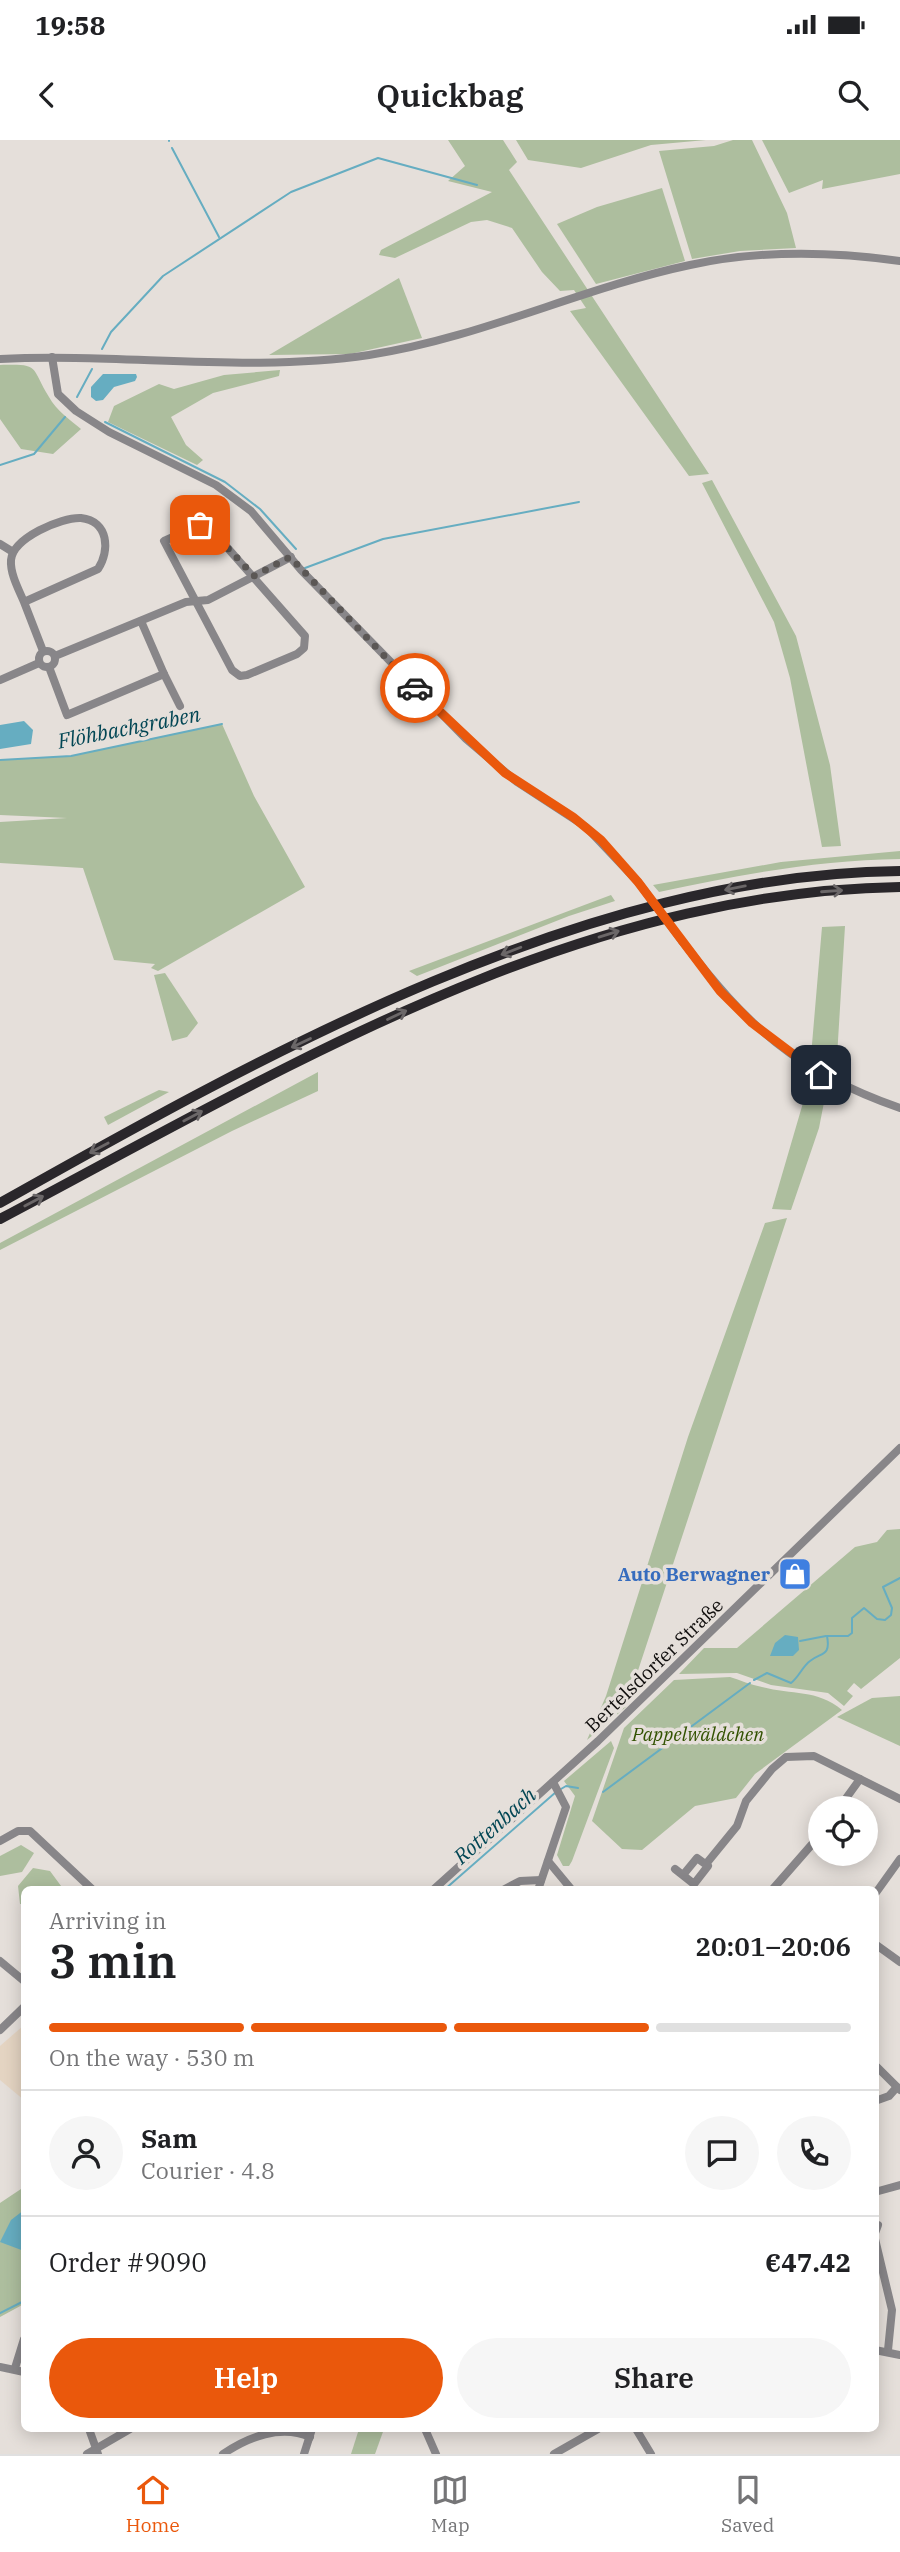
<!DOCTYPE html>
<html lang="en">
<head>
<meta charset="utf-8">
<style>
	:root { --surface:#fff; --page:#f6f6f6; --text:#202124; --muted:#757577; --line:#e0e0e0; --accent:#ea580c }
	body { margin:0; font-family:"IBM Plex Serif",serif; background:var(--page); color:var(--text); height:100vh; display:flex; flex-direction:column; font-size:26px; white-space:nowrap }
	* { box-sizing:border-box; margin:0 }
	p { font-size:23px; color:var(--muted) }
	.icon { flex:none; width:38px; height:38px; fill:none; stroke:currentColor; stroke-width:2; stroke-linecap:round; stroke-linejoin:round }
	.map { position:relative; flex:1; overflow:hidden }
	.details { position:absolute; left:21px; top:1746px; width:858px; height:546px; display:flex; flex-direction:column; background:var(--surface); border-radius:10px; box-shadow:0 4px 18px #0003 }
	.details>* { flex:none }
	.controls { position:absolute; left:808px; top:1656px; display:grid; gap:14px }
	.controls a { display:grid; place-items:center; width:70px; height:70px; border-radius:50%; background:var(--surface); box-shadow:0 4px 18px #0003; font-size:35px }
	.pin { position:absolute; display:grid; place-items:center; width:60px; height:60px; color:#fff; margin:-30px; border-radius:14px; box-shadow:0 4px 10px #0006 }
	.courier { position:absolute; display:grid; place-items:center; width:70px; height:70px; margin:-35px; border:5px solid #ea580c; border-radius:50%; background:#fff; color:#222; box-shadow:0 2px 9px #0007 }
	.summary em { font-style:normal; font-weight:600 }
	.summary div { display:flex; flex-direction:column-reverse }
	.summary { display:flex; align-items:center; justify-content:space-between; height:119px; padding:0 28px }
	h1 { font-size:46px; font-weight:600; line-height:52px }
	.bar { display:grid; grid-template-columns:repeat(4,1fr); gap:10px 7px; align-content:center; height:84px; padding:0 28px }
	.bar i { height:9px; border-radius:5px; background:var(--line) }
	.bar .active { background:var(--accent) }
	.bar p { grid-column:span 4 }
	.line { display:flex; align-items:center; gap:18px; padding:0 28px; border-top:2px solid var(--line) }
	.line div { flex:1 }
	.round { display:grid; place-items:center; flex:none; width:74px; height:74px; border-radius:37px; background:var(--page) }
	.cta { display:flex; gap:14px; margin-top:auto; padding:14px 28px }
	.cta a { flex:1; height:80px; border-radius:42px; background:var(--accent); color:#fff; font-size:28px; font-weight:600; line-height:80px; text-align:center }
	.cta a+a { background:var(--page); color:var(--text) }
	.status { display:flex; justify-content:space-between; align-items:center; height:49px; padding:0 35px; background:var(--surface); direction:ltr }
	.status svg { height:19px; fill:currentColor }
	header { display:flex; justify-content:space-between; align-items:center; height:91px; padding:0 28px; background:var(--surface); font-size:32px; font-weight:600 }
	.dock { display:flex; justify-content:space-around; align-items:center; height:98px; border-top:2px solid var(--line); background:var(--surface); font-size:19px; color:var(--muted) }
	.dock a { display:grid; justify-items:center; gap:4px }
	.dock .active { color:var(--accent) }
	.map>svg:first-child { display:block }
</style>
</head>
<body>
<div class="status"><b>19:58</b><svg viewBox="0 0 49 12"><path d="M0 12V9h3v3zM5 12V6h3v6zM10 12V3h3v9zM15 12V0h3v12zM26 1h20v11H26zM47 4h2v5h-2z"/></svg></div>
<header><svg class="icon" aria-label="back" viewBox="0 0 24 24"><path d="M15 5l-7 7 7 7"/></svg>Quickbag<svg class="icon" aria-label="search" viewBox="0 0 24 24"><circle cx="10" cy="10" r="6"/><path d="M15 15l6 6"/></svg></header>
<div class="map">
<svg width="900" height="2314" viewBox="0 0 900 2314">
	<rect width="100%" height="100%" fill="#e5dfda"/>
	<polygon fill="#e4d4c2" points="23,1886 24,1886 24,1960 0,1940 0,1906"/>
	<g fill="#adbe9e">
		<polygon points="448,0 503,0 517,22 509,30 709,334 689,336 570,171 586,168 574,150 560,151 542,132 512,88 487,80 471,82 395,118 379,115 381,110 492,52 448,41 465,26"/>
		<polygon points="516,0 706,0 651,5 581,28 528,20"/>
		<polygon points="733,0 752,0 787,73 796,108 740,111 692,119 659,11 714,6"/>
		<polygon points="762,0 900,0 900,34 822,49 823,40 789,53"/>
		<polygon points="662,48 685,121 596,144 557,84 597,67"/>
		<polygon points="399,138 422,198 350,214 269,215"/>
		<path d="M 0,225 C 41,224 30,226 49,257 C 56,270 70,280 81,289 L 53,314 L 21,309 L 0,279 Z"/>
		<polygon points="280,230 279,236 213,253 171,277 186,305 203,320 197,325 108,282 114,266 159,244 174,249 224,235"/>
		<polygon points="712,340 796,496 830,625 841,706 822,707 790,538 774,482 702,343"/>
		<polygon points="222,584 254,656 305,747 158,831 151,828 155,824 114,820 83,728 0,723 0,682 67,678 0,675 0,620 71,616"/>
		<path d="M 900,711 L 900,719 C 818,720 738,735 659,752 L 653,745 L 781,722 Z"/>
		<polygon points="611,755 615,761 569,776 417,836 409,831"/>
		<polygon points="845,786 837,917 831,916 827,932 811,916 822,787"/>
		<polygon points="165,833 198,883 187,897 172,901 154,835"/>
		<polygon points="800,930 827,947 819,988 791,1070 772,1069 805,956"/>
		<polygon points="318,932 318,951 232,991 0,1110 0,1103"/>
		<polygon points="159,950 169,952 108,985 104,977"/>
		<polygon points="787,1078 626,1567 587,1600 606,1556 688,1297 765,1083"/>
		<polygon points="900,1389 900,1518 861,1549 854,1543 847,1551 853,1556 844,1566 828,1553 771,1545 737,1533 679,1534 704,1508 737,1508 855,1407 877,1402 887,1390"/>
		<path d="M 730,1537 C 740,1540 751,1545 762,1547 C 792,1555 817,1549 842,1570 L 755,1634 L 736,1658 L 695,1666 L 642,1710 L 622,1709 L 592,1681 L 624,1588 L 674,1540 Z"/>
		<polygon points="900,1556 900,1606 837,1577 872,1558"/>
		<polygon points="611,1601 614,1608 572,1721 569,1726 563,1726 557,1715 575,1656 564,1641"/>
		<polygon points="21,1705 34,1713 22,1732 0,1736 0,1716"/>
		<polygon points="33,1728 50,1731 64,1750 24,1750 24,1764 20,1764 18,1746"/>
		<polygon points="24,2047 24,2164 0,2177 0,2063"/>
		<polygon points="359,2289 384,2289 375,2314 351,2314"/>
	</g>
	<g fill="#66adc1">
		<polygon points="103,234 136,234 137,237 135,241 114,247 103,260 96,261 91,257 91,247"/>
		<polygon points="24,581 33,590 31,604 0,609 0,585"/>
		<polygon points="785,1495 798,1497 799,1510 793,1516 770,1516 775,1503"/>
		<polygon points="24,2070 24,2111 0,2102 11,2080"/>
	</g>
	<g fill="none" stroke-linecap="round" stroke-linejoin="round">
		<g stroke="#66adc1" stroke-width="2">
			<polyline points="169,0 169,1"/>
			<polyline points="172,8 219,97"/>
			<polyline points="102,209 111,192 163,136 291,52 378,18 477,45"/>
			<polyline points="77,257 92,229"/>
			<polyline points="105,282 225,342 260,369 296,409"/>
			<polyline points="0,325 34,314 65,277"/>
			<polyline points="305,428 383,399 579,362"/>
			<polyline points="0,620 71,616 222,584"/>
			<polyline points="800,1501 826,1496"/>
			<path d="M 754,1540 L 767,1533 L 791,1543 C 799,1537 802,1527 810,1521 C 821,1512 831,1517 827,1496 L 848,1496 L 852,1493 L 852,1478 L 864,1468 L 877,1479 L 885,1480 L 891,1475 L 892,1468 L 883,1447 L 900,1438"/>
			<polyline points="561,1649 566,1646 578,1648"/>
			<polyline points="603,1652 750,1543"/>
			<polyline points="444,1750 556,1652"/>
			<polyline points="0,2173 24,2161"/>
		</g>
		<g stroke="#888689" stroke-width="8">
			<polyline points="52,217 58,254 76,271 109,292 216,345 251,371 301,430 466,599 517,642 586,687 638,742"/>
			<path d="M 0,219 C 123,213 247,233 369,215 C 480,198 581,148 690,125 C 759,110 830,111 900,121"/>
			<polygon points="200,385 210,388 305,496 304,508 297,514 247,535 240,536 232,530 164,401"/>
			<polyline points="0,404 13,412"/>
			<path d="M 24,462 C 19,450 10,434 11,420 C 13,398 61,377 81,378 C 109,381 110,411 98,429 L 24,462 L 43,511"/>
			<circle cx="47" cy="519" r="8"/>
			<polyline points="55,516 186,462 208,460 291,417"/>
			<polyline points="49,527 67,575 164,534 141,481"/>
			<polyline points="164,534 180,566"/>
			<polyline points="0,540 39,523"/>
			<path d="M 682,801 C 747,886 796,932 900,968"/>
			<polyline points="839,1668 860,1639"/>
			<polyline points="0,1701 18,1691 30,1691 93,1750"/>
			<polyline points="548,1721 572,1750"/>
			<polyline points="706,1724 737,1686 746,1661 772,1629 786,1617 814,1616 900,1659"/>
			<polyline points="675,1729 694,1744 708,1726 697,1718 683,1735"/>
			<polyline points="433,1750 598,1601 900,1308"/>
			<polyline points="503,1750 520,1741 541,1740"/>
			<polyline points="538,1750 566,1667 553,1642"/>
			<polyline points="772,1750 821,1694"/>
			<polyline points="875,1754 900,1719"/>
			<polyline points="875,1804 900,1822"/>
			<polyline points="0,1821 24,1841"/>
			<polyline points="0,1890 24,1867"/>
			<polyline points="875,1925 900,1950"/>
			<polyline points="875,1961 889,1956 897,1947"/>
			<polyline points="875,2052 900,2045"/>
			<polyline points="875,2093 878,2085"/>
			<polyline points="875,2099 892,2170 888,2210"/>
			<polyline points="875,2210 900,2215"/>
			<polyline points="0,2227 24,2232"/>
			<polyline points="15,2228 24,2199"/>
			<polyline points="89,2289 98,2314"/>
			<polyline points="425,2289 436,2314"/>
			<polyline points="636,2289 651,2314"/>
			<polyline points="87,2314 130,2289"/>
			<path d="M 223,2314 C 248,2297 281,2284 310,2297"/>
			<polyline points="304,2314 312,2289"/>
			<polyline points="554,2314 598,2289"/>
		</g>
		<g stroke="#2a272b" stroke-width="10">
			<path d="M 0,1063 C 268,912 586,734 900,731"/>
			<path d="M 0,1079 C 282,930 571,752 900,747"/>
		</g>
		<polyline stroke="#888689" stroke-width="8" points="638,742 682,801"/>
	</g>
	<defs><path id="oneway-shaft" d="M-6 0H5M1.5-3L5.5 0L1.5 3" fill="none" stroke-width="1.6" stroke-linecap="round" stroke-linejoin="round" transform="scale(1.75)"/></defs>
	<g stroke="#6b6768">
		<use href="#oneway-shaft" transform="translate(735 748) rotate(169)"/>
		<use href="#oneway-shaft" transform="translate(832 751) rotate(-4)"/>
		<use href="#oneway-shaft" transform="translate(609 794) rotate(-17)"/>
		<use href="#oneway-shaft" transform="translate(511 811) rotate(159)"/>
		<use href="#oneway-shaft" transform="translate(397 875) rotate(-25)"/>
		<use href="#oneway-shaft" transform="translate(301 903) rotate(155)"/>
		<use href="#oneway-shaft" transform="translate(193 976) rotate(-28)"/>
		<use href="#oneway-shaft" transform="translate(99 1008) rotate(152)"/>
		<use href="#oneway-shaft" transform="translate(34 1061) rotate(-28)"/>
	</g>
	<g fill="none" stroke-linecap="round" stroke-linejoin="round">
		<polyline stroke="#5b5755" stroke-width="7" stroke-dasharray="0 12.6" points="200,385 209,388 254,436 290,417 415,548"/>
		<polyline stroke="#ea580c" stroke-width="9" points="415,548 505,633 573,677 601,700 638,742 720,851 752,883 821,935"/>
	</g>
	<defs>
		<symbol id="shop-square" viewBox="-11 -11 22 22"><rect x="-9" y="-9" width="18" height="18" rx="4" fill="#3f7fe0" stroke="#e5dfda"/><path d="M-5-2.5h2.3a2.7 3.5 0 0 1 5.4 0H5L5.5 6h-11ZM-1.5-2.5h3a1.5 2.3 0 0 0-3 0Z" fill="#fff"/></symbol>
	</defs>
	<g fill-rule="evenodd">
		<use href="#shop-square" x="776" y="1415" width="38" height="38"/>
	</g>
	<g text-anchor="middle" stroke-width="7" stroke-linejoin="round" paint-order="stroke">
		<g font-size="19" font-weight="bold" fill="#366cbe" stroke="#e5dfda" text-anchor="end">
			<text x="770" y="1441">Auto Berwagner</text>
		</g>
		<g font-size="19" fill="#100e0d" stroke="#e5dfda">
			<text transform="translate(654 1525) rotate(-44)" y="7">Bertelsdorfer Straße</text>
		</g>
		<g font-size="19" font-style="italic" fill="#325201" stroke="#e5dfda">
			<text x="698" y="1601">Pappelwäldchen</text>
		</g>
		<g font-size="21" font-style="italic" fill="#024654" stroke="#e5dfda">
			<text transform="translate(129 588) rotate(-11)" y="7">Flöhbachgraben</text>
			<text transform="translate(495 1686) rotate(-42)" y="7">Rottenbach</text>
		</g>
	</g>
</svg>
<div class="controls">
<a><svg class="icon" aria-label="locate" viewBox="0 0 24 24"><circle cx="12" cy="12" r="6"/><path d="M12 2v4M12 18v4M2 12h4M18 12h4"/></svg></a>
</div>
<div class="pin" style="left:200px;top:385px;background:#ea580c"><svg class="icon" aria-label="bag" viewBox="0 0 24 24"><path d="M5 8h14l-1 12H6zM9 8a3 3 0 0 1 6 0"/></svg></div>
<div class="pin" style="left:821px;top:935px;background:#1f2937"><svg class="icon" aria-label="home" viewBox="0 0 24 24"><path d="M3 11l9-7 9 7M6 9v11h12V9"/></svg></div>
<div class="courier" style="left:415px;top:548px"><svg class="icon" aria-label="car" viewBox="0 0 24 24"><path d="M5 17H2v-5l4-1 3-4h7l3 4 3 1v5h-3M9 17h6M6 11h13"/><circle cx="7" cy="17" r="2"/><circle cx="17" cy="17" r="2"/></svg></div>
<section class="details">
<div class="summary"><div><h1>3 min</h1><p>Arriving in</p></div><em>20:01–20:06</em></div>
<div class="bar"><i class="active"></i><i class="active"></i><i class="active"></i><i></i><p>On the way · 530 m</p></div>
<div class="line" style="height:126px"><a class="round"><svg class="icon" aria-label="person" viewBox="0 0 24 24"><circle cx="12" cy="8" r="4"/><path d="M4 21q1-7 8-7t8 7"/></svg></a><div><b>Sam</b><p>Courier · 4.8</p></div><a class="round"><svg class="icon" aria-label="chat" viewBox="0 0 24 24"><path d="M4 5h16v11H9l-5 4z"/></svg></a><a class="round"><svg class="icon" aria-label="phone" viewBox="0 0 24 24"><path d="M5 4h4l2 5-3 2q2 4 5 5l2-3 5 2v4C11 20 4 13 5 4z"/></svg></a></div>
<div class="line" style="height:91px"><div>Order #9090</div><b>€47.42</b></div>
<div class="cta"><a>Help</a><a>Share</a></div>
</section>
</div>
<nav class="dock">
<a class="active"><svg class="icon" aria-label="home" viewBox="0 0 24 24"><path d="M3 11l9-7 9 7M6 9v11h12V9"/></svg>Home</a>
<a><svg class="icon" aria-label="map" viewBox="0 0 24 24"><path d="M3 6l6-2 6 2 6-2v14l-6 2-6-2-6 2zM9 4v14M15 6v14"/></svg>Map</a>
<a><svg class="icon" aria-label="saved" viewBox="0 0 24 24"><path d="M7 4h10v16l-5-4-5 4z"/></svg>Saved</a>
</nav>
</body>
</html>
